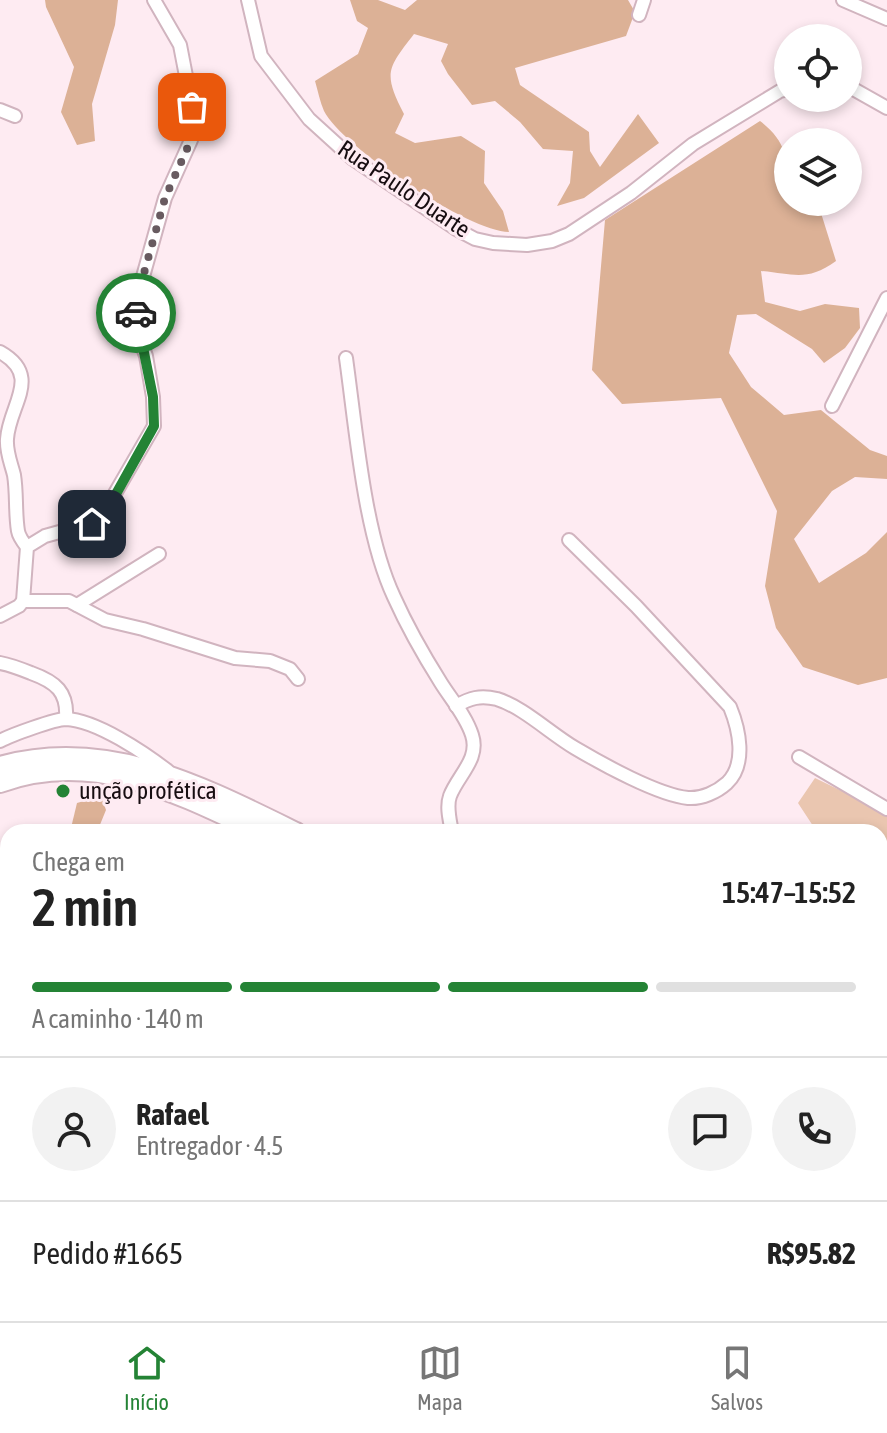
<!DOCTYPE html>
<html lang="pt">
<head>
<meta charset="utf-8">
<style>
	:root { --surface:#fff; --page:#f2f2f2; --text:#222; --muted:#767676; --line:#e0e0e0; --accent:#248335 }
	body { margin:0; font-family:"Asap Condensed",sans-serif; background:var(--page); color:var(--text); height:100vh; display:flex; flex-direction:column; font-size:30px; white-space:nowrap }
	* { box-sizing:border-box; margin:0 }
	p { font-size:26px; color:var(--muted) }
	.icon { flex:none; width:44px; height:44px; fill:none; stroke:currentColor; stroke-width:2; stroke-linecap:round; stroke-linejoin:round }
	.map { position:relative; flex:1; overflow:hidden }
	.details { position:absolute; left:0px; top:824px; width:888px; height:498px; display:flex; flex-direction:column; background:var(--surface); border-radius:24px 24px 0 0; box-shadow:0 4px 12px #0003 }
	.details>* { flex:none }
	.controls { position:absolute; left:774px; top:24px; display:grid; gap:16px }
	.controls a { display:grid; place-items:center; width:88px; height:88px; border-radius:50%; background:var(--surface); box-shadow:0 4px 12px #0003; font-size:40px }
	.pin { position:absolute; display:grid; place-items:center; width:68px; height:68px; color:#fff; margin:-34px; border-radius:16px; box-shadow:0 4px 12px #0006 }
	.courier { position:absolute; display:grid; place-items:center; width:80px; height:80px; margin:-40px; border:6px solid #248335; border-radius:50%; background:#fff; color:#222; box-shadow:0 2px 10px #0007 }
	.overview em { font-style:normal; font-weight:600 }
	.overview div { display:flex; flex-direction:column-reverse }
	.overview { display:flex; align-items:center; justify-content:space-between; height:136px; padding:0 32px }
	h1 { font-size:52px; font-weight:600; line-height:60px }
	.bar { display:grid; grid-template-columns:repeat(4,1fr); gap:12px 8px; align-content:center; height:96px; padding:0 32px }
	.bar i { height:10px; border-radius:6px; background:var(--line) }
	.bar .on { background:var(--accent) }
	.bar p { grid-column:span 4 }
	.line { display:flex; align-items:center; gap:20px; padding:0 32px; border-top:2px solid var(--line) }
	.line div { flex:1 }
	.round { display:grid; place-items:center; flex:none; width:84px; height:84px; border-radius:42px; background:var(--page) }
	.dock { display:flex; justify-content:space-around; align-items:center; height:112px; border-top:2px solid var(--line); background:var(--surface); font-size:22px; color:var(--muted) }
	.dock a { display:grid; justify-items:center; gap:4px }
	.dock .on { color:var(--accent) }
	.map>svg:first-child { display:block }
</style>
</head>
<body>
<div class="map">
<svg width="887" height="1321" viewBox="0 0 887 1321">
	<rect width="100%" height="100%" fill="#feebf2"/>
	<polygon fill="#eac6b0" points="815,778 887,813 887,925 880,923 880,832 817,832 798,803"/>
	<g fill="#dcb196">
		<polygon points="45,0 118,0 115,25 92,104 95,141 77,145 61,112 74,67 46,7"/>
		<path d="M 350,0 L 378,0 L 405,10 L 417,0 L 628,0 L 635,12 L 626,36 L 515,68 L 520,85 L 589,132 L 590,151 L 600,167 L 638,114 L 659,143 L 584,198 L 557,206 L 570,183 L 573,151 L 543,149 L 520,122 L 495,101 L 472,105 L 448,74 L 441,61 L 448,44 L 414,34 C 387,69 383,73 404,114 L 395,133 L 415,143 L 461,136 L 485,151 L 484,183 L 503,211 L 509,232 C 470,232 342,147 324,111 C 320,102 318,91 315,81 L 358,54 L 368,28 L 357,21 Z"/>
		<path d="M 760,121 C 791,145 788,166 788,202 L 814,202 L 821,213 L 836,261 C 807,282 794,274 761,271 L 765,302 L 800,311 L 825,304 L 859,308 L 860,328 L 845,348 L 824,363 L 812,349 L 756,314 L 737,315 L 729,353 L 751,387 L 784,415 L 821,410 L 870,450 L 887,456 L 887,479 L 855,477 L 832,491 L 794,539 L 819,583 L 866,553 L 887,532 L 887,678 L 858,685 L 803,667 L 776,628 L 765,586 L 777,511 L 721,398 L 622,404 L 592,370 L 605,220 Z"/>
		<polygon points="101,796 106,810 97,832 70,832 77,803"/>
		<polygon points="0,867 8,869 8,991 0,1003"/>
		<polygon points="0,1035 8,1065 8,1164 0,1159"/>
		<polygon points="160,1314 223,1314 222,1321 154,1321"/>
		<polygon points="353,1314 528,1314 532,1321 375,1321"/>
	</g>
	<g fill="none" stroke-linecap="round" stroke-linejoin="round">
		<defs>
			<g id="minor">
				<polyline points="248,0 261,56 309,119 353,159 456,229 475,239 493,243 527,245 552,241 569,234 631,193 693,144 780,91 788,89"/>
				<polyline points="843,0 887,19"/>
				<polyline points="639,15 644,0"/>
				<polyline points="848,86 887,108"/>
				<polyline points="0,110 15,116"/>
				<path d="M 0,352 C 43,376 9,405 7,439 C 6,452 11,463 14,475 C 17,493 15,513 18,531 C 19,537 23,542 27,547"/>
				<path d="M 346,358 C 356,429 364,533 394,597 C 407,626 424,656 441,683 C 451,699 466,716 472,735 C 480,759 458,775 450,796 C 446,807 450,821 452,832"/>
				<polyline points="832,406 887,298"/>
				<polyline points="23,601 69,601 105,620 143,629 235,658 270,661 290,669 298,679"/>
				<polyline points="77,605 159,554"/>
				<polyline points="0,616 19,606 23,601 27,547 45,536 99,521 154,426 153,397 146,356 138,334 137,298 165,198 191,140 192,107 180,45 154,0"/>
				<path d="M 0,663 C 11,665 21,669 31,673 C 56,682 68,692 66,719"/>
				<path d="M 456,706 C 470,698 480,695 497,699 C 523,707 551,734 575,748 C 602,764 658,795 688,798 C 702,799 717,792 727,783 C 747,764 739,729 730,707 L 636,606 L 569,540"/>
				<path d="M 0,741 C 11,735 55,719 66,719 C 96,720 145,753 168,771"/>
				<polyline points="799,757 887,809"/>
				<polyline points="880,1090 885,1100 880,1135"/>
			</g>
			<g id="highway">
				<path d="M 0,766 C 107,736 202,786 296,832"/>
				<path d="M 0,783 C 92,749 177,793 259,832"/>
				<polyline points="880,995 887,995"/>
				<polyline points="880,1010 887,1010"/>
			</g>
		</defs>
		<use href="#minor" stroke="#d1b4bf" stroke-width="16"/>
		<use href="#highway" stroke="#d1b4bf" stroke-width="22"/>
		<use href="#minor" stroke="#fff" stroke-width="12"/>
		<use href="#highway" stroke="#fff" stroke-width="18"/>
	</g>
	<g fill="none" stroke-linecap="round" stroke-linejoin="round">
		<polyline stroke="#685b60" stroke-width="8" stroke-dasharray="0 14.4" points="136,313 137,298 165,198 191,140 192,107"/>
		<polyline stroke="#248335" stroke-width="10" points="92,524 99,521 106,512 154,426 153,397 136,313"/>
	</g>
	<circle fill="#248335" stroke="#feebf2" stroke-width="3" cx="63" cy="791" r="8"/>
	<g text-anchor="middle" stroke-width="6" stroke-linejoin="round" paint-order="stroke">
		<g font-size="24" fill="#170d11" stroke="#feebf2">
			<text transform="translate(404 189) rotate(34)" y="8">Rua Paulo Duarte</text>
		</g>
		<g font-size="24" fill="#170d11" stroke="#feebf2" text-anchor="start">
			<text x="79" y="799">unção profética</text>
		</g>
	</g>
</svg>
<div class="controls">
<a><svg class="icon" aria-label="locate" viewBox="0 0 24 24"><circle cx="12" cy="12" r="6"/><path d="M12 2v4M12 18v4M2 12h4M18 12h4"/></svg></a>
<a><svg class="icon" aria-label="layers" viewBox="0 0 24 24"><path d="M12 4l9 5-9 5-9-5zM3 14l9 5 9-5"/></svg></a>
</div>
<div class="pin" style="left:192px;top:107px;background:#ea580c"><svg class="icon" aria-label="bag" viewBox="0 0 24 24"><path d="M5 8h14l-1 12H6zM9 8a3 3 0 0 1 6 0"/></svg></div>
<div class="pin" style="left:92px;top:524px;background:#1f2937"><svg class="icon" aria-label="home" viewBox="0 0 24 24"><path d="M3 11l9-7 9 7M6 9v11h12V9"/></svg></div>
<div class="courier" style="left:136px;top:313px"><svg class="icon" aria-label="car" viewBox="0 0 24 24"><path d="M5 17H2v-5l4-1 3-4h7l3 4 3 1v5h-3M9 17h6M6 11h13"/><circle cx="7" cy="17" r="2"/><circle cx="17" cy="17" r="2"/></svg></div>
<section class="details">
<div class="overview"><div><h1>2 min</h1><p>Chega em</p></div><em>15:47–15:52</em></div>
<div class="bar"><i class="on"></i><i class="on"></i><i class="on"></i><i></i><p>A caminho · 140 m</p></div>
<div class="line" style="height:144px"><a class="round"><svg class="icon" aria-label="person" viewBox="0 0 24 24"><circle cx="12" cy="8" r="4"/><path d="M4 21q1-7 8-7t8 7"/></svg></a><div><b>Rafael</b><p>Entregador · 4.5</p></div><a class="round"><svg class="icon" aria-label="chat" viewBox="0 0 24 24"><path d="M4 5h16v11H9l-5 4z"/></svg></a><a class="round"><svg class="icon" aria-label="phone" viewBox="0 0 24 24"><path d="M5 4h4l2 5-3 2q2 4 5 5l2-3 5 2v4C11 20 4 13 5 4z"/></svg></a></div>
<div class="line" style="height:104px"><div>Pedido #1665</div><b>R$95.82</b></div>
</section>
</div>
<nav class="dock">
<a class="on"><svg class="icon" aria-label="home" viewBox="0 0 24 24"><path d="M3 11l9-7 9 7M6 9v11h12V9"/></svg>Início</a>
<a><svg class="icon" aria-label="map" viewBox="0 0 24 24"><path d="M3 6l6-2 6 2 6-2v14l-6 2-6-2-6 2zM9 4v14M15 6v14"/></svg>Mapa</a>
<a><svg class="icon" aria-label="saved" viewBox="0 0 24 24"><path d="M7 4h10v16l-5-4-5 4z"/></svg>Salvos</a>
</nav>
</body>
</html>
